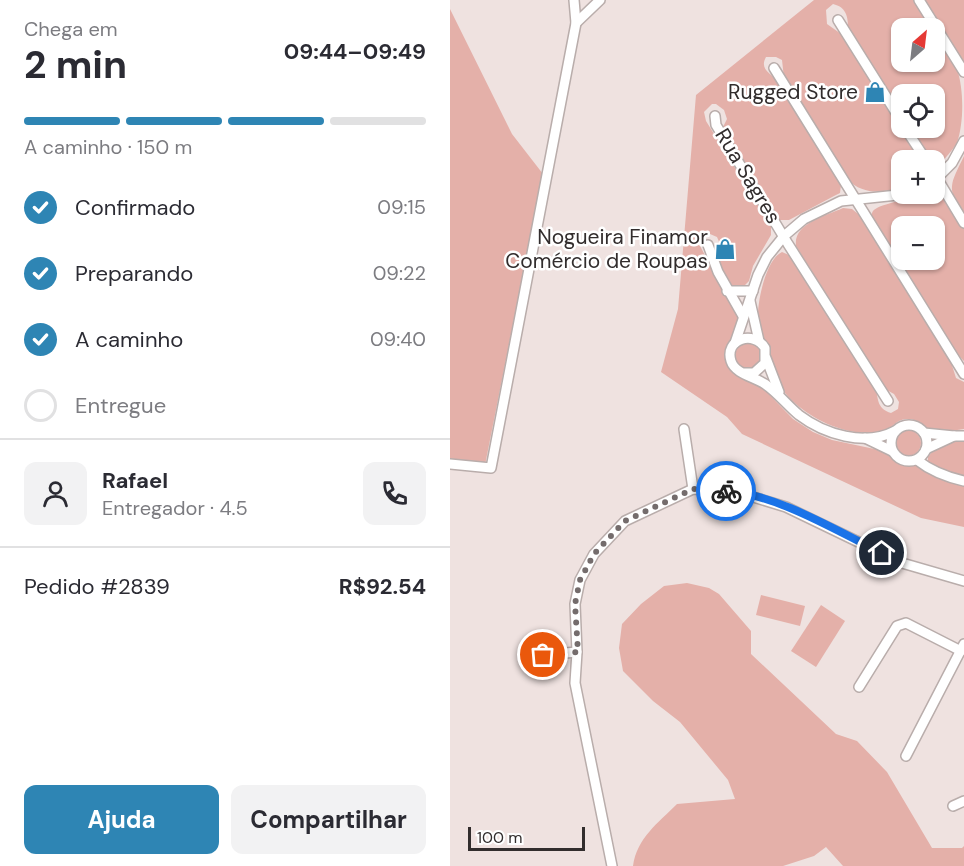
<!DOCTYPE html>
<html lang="pt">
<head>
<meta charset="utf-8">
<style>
	:root { --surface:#fff; --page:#f2f2f3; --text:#2b2b33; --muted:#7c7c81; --line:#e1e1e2; --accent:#2e85b4 }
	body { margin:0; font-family:"DM Sans",sans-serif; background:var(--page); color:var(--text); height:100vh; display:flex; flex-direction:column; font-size:22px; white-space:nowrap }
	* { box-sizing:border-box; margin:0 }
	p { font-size:20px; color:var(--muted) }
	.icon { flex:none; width:33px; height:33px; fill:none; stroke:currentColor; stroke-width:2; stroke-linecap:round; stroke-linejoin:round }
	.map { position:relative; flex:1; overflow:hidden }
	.drawer { display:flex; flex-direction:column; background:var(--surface); width:450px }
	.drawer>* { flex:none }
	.needle { width:39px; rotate:28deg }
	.buttons { position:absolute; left:441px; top:18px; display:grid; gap:12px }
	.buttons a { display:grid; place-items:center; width:54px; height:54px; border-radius:12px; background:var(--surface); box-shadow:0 2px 4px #0004; font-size:30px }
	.scale { position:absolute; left:18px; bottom:15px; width:117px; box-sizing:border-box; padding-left:6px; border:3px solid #322d2d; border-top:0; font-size:16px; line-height:21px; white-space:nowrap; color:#322d2d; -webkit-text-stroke:4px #fff; paint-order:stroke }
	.pin { position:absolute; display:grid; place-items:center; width:51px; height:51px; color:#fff; margin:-26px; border:3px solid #fff; border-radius:50%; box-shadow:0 2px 6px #0007 }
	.courier { position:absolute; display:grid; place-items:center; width:60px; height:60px; margin:-30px; border:4px solid #1a73e8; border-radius:50%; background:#fff; color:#222; box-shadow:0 2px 8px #0007 }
	.head em { font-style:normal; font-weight:700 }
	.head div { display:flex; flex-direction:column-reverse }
	.head { display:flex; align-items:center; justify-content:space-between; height:102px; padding:0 24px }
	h1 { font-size:39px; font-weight:700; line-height:45px }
	.bar { display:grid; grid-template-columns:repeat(4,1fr); gap:9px 6px; align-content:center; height:72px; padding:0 24px }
	.bar i { height:8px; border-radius:4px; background:var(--line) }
	.bar .active { background:var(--accent) }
	.bar p { grid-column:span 4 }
	.line { display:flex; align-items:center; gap:15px; padding:0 24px; border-top:2px solid var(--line) }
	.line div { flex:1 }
	.round { display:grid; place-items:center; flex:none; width:63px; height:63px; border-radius:12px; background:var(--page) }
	ol { padding:0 24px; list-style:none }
	li { display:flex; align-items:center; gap:18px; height:66px }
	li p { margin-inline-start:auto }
	li .icon { padding:6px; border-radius:50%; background:var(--accent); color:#fff; stroke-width:4 }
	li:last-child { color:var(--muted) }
	li i { width:33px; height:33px; border:3px solid var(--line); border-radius:50% }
	.primary-button { display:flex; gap:12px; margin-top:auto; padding:12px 24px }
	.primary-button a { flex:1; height:69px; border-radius:12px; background:var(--accent); color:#fff; font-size:24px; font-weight:700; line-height:69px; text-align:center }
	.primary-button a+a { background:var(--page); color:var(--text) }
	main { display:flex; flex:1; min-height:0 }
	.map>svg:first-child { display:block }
</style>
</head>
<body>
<main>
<section class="drawer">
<div class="head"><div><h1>2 min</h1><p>Chega em</p></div><em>09:44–09:49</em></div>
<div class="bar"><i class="active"></i><i class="active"></i><i class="active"></i><i></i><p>A caminho · 150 m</p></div>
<ol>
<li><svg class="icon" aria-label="check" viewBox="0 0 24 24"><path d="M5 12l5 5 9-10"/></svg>Confirmado<p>09:15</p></li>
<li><svg class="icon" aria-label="check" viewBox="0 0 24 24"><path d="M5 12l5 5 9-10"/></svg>Preparando<p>09:22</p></li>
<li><svg class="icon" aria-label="check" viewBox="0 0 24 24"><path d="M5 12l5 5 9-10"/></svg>A caminho<p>09:40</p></li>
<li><i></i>Entregue</li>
</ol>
<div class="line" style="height:108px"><a class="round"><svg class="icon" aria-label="person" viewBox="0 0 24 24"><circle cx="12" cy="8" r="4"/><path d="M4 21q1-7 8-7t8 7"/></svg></a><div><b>Rafael</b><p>Entregador · 4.5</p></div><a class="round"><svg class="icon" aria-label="phone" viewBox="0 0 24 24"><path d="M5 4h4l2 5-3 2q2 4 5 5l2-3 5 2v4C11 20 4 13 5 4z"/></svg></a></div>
<div class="line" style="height:78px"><div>Pedido #2839</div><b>R$92.54</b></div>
<div class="primary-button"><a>Ajuda</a><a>Compartilhar</a></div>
</section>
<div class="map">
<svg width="514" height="866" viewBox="0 0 514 866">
	<rect width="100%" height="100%" fill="#efe2e0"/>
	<g fill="#e4b0a9" fill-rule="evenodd">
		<path d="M 364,0 L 464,0 L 482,28 L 452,28 L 452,62 L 484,62 L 485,33 C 492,45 501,57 507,69 C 514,90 514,122 507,143 C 502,151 495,158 489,165 L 485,164 L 484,160 L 480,160 L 460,128 L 484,128 L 484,94 L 452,94 L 451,114 L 398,28 C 398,16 396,7 383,4 L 376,10 L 377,24 L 394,36 L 472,160 L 452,160 L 451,188 C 431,193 413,195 397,179 L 334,78 L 332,60 L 326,57 L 316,57 C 309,70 321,73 328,82 L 391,185 L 390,193 L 384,196 L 339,220 L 329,220 L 274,133 L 273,127 L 277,119 L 274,110 L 266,104 L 262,104 L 254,112 L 256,121 L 321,226 L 321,235 L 303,266 L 299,281 L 293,287 L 288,289 L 279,283 L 266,261 L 270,244 L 267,237 L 260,234 L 254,235 L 249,244 L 287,315 L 288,321 L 278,346 L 277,361 L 312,387 L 343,419 L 363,432 L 382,440 L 434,451 L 448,462 L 456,466 L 467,465 L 497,482 L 514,485 L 514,527 L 471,518 L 292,434 L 277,417 L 211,372 L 228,309 L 246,95 Z"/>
		<polygon points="474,0 514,0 514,63"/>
		<polygon points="0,9 62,134 93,174 34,470 0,470"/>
		<path d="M 514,156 L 514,216 C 496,188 500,185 514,156 Z"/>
		<path d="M 485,191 L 493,196 L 514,229 L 514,361 L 507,354 L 421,216 C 423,211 422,211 427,208 C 432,204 477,194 484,194 ZM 452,226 L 484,226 L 484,260 L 452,260 Z"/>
		<path d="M 393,208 L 402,209 L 413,218 L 500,359 L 506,378 L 514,382 L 514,429 C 505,430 491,433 482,430 C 473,427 468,419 458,419 C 447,418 443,428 434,431 C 420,436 394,431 380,425 C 359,416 336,400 326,379 C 321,369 322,357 319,347 C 317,343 313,341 311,336 C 309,332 308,323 308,319 C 307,302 316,259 332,252 L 339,255 L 345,263 L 426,388 C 428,401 428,409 441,413 L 448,409 L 449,402 L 444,394 L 433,388 L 346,246 C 343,223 376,216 393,208 Z"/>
		<circle cx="298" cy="356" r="13"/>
		<circle cx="458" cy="443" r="13"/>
		<polygon points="514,441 514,477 487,469 478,462 478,457 488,444"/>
		<path d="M 237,583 L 259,588 L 269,594 L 301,631 L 301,654 L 386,734 L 407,741 L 437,772 L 482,848 L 512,848 L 514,846 L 514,866 L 393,866 L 376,847 L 364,856 L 333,866 L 183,866 C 187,838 208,823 227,804 L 285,799 L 278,780 L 230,722 L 203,701 L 173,671 L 169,648 L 172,624 L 191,604 L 214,586 Z"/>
		<polygon points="311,595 355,606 350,626 306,615"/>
		<polygon points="371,605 395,621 366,667 341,651"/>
	</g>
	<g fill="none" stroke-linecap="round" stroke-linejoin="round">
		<defs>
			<g id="minor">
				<polyline points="469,0 514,72"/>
				<polyline points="388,20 452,122"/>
				<polyline points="126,23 150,0"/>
				<polyline points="324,68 514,374"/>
				<polyline points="265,116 266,125 338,244 438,401"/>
				<polyline points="455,128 476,160"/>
				<polyline points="484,173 514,223"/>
				<polyline points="484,181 502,163 514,141"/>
				<polyline points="258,245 268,272 293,316"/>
				<polyline points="277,291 303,291"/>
				<polyline points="300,301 309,341"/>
				<polyline points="285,343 308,275 317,257 334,236 354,219 391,201 457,194"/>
				<polyline points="316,358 329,392"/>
				<path d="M 293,373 L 304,373 L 315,363 L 315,348 C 304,330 274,339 281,361 C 285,374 305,377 315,384 C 328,393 337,405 349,415 C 374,434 415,447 445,431"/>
				<circle cx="459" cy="443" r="18"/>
				<polyline points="234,429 243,489"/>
				<polyline points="474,433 504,436"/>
				<polyline points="415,438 442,451"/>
				<polyline points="476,449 504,436 514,436"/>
				<path d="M 467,460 C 481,471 496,477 514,481"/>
				<polyline points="0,464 41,468 126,23 124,0"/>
				<polyline points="93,655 127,652"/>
				<polyline points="409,687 447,626 456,623 511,651"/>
				<polyline points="456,756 514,644"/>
				<polyline points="503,806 514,801"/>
				<polyline points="162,866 125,683 127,652 125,604 130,580 144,554 175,521 243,489 287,492 336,507 452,563 514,581"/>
			</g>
		</defs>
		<use href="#minor" stroke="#b9adab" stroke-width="12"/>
		<use href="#minor" stroke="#fff" stroke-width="9"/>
	</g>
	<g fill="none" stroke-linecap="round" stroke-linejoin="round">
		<polyline stroke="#746c6c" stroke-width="6" stroke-dasharray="0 10.8" points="93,655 128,652 125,604 130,580 144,554 175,521 243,489 276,491"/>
		<path stroke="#1a73e8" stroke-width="8" d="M 276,491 C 326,494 387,531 432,553"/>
	</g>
	<defs>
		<symbol id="shop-bare" viewBox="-9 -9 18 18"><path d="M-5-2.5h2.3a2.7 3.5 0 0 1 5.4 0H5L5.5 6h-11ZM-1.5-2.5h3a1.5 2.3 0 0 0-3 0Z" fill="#2e85b4" stroke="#fff" stroke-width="2.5" paint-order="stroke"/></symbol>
	</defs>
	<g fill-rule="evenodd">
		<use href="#shop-bare" x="410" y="77" width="30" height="30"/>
		<use href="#shop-bare" x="260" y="234" width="30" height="30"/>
	</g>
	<g text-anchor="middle" stroke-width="5" stroke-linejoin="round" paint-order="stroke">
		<g font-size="21" fill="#322d2d" stroke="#fff" text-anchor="end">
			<text x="408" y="99">Rugged Store</text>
			<text x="258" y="244">Nogueira Finamor<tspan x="258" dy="24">Comércio de Roupas</tspan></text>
		</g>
		<g font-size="21" fill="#322d2d" stroke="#fff">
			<text transform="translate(298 176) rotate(59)" y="7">Rua Sagres</text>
		</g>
	</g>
</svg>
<div class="buttons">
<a><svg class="needle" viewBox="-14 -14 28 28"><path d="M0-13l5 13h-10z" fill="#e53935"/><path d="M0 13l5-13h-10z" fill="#7c7c81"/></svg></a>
<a><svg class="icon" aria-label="locate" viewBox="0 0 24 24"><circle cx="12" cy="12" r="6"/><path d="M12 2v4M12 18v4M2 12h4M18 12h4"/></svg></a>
<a>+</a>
<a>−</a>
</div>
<div class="scale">100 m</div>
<div class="pin" style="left:93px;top:655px;background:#ea580c"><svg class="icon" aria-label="bag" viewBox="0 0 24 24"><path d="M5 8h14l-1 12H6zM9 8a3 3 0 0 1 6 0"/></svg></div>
<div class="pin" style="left:432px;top:553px;background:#1f2937"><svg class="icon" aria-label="home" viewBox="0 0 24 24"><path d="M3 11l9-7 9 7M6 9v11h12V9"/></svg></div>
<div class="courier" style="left:276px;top:491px"><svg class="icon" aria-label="bike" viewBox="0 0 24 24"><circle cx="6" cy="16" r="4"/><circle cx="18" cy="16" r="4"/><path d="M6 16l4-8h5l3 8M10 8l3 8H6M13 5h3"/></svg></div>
</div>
</main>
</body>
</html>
